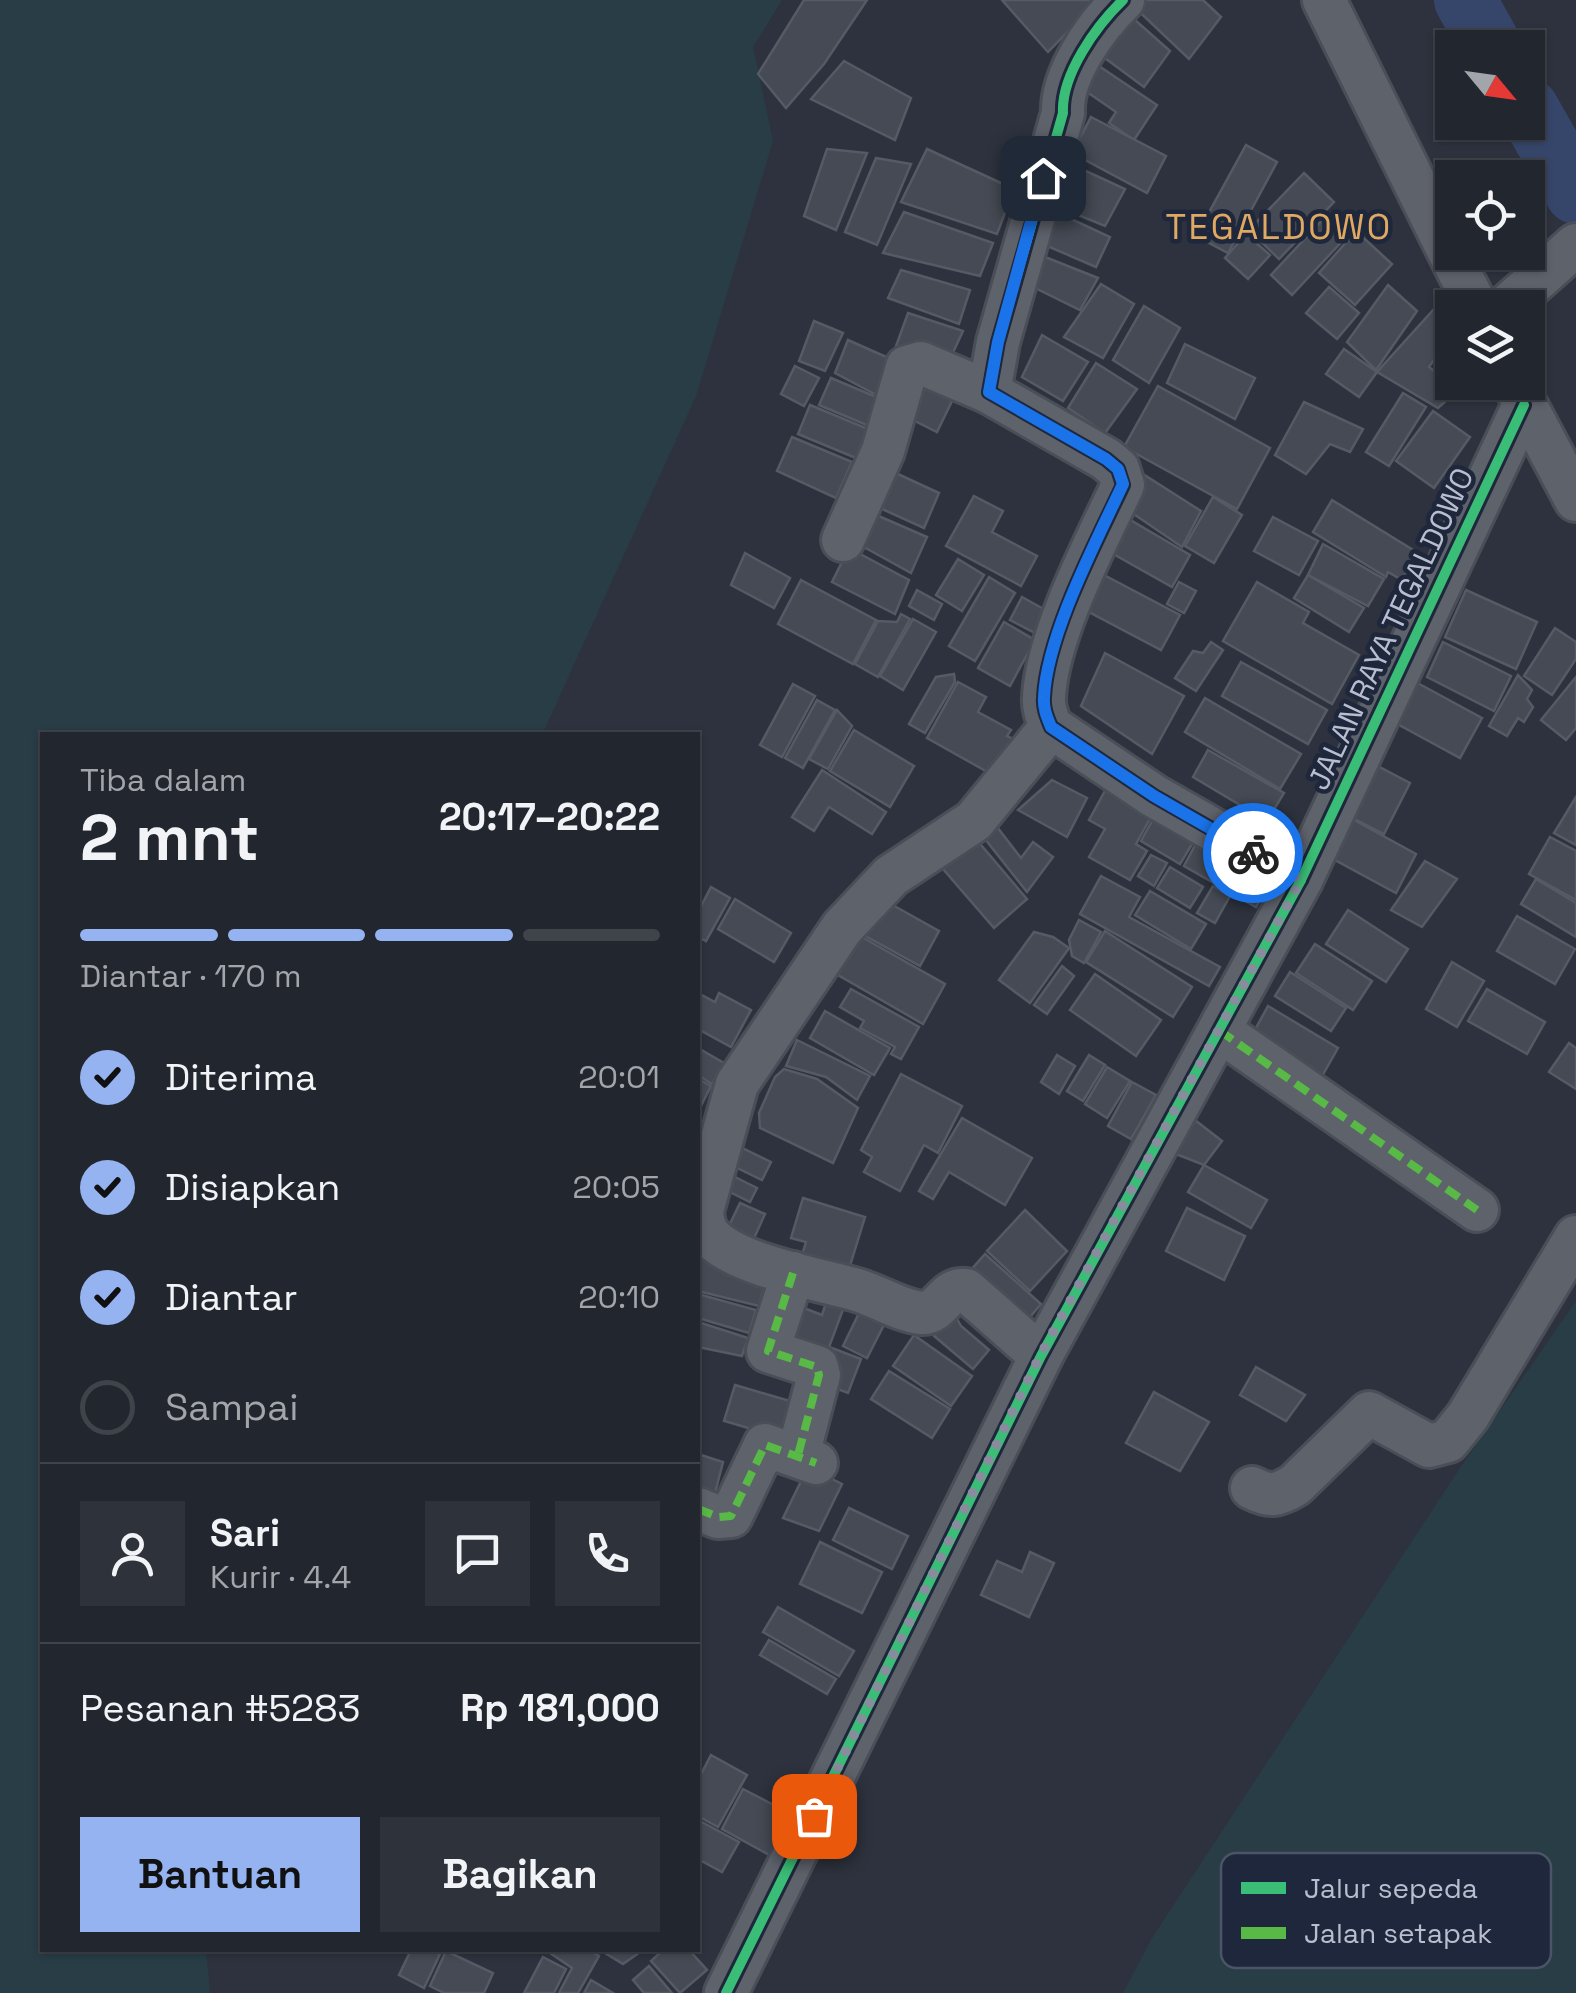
<!DOCTYPE html>
<html lang="id">
<head>
<meta charset="utf-8">
<style>
	:root { --surface:#22262e; --page:#2e323a; --text:#f1f3f6; --muted:#a2a5aa; --line:#3f434a; --accent:#95b2f1 }
	body { margin:0; font-family:"Space Grotesk",sans-serif; background:var(--page); color:var(--text); height:100vh; display:flex; flex-direction:column; font-size:38px; white-space:nowrap }
	* { box-sizing:border-box; margin:0 }
	p { font-size:32px; color:var(--muted) }
	.icon { flex:none; width:55px; height:55px; fill:none; stroke:currentColor; stroke-width:2; stroke-linecap:round; stroke-linejoin:round }
	.map { position:relative; flex:1; overflow:hidden }
	.details { position:absolute; left:40px; top:732px; width:660px; height:1220px; display:flex; flex-direction:column; background:var(--surface); border-radius:0px; box-shadow:0 2px 8px #0004,0 0 0 2px var(--line) }
	.details>* { flex:none }
	.needle { width:65px; rotate:119deg }
	.buttons { position:absolute; left:1435px; top:30px; display:grid; gap:20px }
	.buttons a { display:grid; place-items:center; width:110px; height:110px; border-radius:0px; background:var(--surface); box-shadow:0 2px 8px #0004,0 0 0 2px var(--line); font-size:50px }
	.pin { position:absolute; display:grid; place-items:center; width:85px; height:85px; color:#fff; margin:-42px; border-radius:20px; box-shadow:0 5px 15px #0006 }
	.courier { position:absolute; display:grid; place-items:center; width:100px; height:100px; margin:-50px; border:8px solid #1a73e8; border-radius:50%; background:#fff; color:#222; box-shadow:0 2px 12px #0007 }
	.head em { font-style:normal; font-weight:700 }
	.head div { display:flex; flex-direction:column-reverse }
	.head { display:flex; align-items:center; justify-content:space-between; height:170px; padding:0 40px }
	h1 { font-size:65px; font-weight:700; line-height:75px }
	.bar { display:grid; grid-template-columns:repeat(4,1fr); gap:15px 10px; align-content:center; height:120px; padding:0 40px }
	.bar i { height:12px; border-radius:8px; background:var(--line) }
	.bar .selected { background:var(--accent) }
	.bar p { grid-column:span 4 }
	.line { display:flex; align-items:center; gap:25px; padding:0 40px; border-top:2px solid var(--line) }
	.line div { flex:1 }
	.round { display:grid; place-items:center; flex:none; width:105px; height:105px; border-radius:0px; background:var(--page) }
	ol { padding:0 40px; list-style:none }
	li { display:flex; align-items:center; gap:30px; height:110px }
	li p { margin-inline-start:auto }
	li .icon { padding:10px; border-radius:50%; background:var(--accent); color:#111; stroke-width:4 }
	li:last-child { color:var(--muted) }
	li i { width:55px; height:55px; border:5px solid var(--line); border-radius:50% }
	.action { display:flex; gap:20px; margin-top:auto; padding:20px 40px }
	.action a { flex:1; height:115px; border-radius:0px; background:var(--accent); color:#111; font-size:40px; font-weight:700; line-height:115px; text-align:center }
	.action a+a { background:var(--page); color:var(--text) }
	.map>svg:first-child { display:block }
</style>
</head>
<body>
<div class="map">
<svg width="1576" height="1993" viewBox="0 0 1576 1993">
	<rect width="100%" height="100%" fill="#2d323e"/>
	<g fill="#283d46">
		<polygon points="0,0 782,0 753,47 773,141 696,396 542,735 42,735 42,1950 206,1950 210,1993 0,1993"/>
		<polygon points="1576,1301 1576,1993 1123,1993 1152,1938 1458,1471"/>
	</g>
	<g fill="none" stroke-linecap="round" stroke-linejoin="round">
		<g stroke="#36466a" stroke-width="62">
			<polyline points="1465,0 1492,48"/>
			<polyline points="1528,109 1576,193"/>
		</g>
	</g>
	<g fill="#454a54" stroke="#555a65" stroke-width="2.5">
		<polygon points="804,0 867,0 824,64 786,108 758,74"/>
		<polygon points="1002,0 1099,0 1048,52"/>
		<polygon points="1131,0 1203,0 1221,17 1189,59 1129,2"/>
		<polygon points="1126,12 1170,51 1144,87 1094,50"/>
		<polygon points="1090,60 1157,105 1134,140 1109,123 1116,112 1074,83"/>
		<polygon points="844,61 911,98 895,140 811,99"/>
		<polygon points="1091,117 1166,156 1147,193 1072,153"/>
		<polygon points="1246,145 1277,162 1228,253 1196,236"/>
		<polygon points="827,149 867,153 836,230 804,216"/>
		<polygon points="927,149 1014,189 997,234 901,202"/>
		<polygon points="876,158 911,164 877,245 845,232"/>
		<polygon points="1075,166 1125,189 1105,226 1056,206"/>
		<polygon points="1304,173 1334,202 1279,259 1249,230"/>
		<polygon points="1050,209 1110,237 1096,267 1038,242"/>
		<polygon points="904,212 993,243 980,276 883,253"/>
		<polygon points="1326,216 1347,236 1292,295 1271,275"/>
		<polygon points="1356,231 1392,264 1355,305 1319,273"/>
		<polygon points="1246,234 1270,255 1248,279 1225,258"/>
		<polygon points="1045,257 1098,278 1080,310 1031,286"/>
		<polygon points="901,270 970,290 959,324 888,298"/>
		<polygon points="1101,284 1134,304 1103,358 1064,337"/>
		<polygon points="1388,285 1417,311 1376,370 1347,342"/>
		<polygon points="1329,287 1359,313 1337,339 1306,313"/>
		<polygon points="1144,306 1180,328 1149,383 1113,360"/>
		<polygon points="1434,309 1452,328 1452,334 1429,367 1457,391 1438,408 1377,372"/>
		<polygon points="908,313 963,331 950,359 896,346"/>
		<polygon points="814,321 843,333 825,371 799,361"/>
		<polygon points="1042,335 1088,362 1063,401 1022,377"/>
		<polygon points="848,340 902,364 886,400 835,373"/>
		<polygon points="1185,344 1255,378 1235,419 1167,383"/>
		<polygon points="1344,349 1377,372 1359,397 1326,374"/>
		<polygon points="1096,363 1137,389 1105,433 1068,408"/>
		<polygon points="795,366 819,378 804,406 781,394"/>
		<polygon points="831,378 881,399 869,426 819,405"/>
		<polygon points="918,382 954,397 937,432 903,415"/>
		<polygon points="1158,386 1270,448 1237,509 1124,447"/>
		<polygon points="1403,393 1426,407 1389,466 1366,452"/>
		<polygon points="1304,402 1363,429 1350,452 1330,444 1306,474 1275,455"/>
		<polygon points="810,405 868,429 856,458 798,434"/>
		<polygon points="1433,411 1470,437 1434,488 1396,461"/>
		<polygon points="792,437 852,462 836,498 777,471"/>
		<polygon points="887,469 939,493 924,528 871,504"/>
		<polygon points="1143,474 1201,511 1182,547 1122,506"/>
		<polygon points="974,496 1003,511 992,532 1037,556 1021,586 946,546"/>
		<polygon points="1213,497 1242,515 1214,563 1185,546"/>
		<polygon points="1332,500 1418,553 1402,580 1388,572 1386,577 1313,532"/>
		<polygon points="867,511 927,537 911,573 853,541"/>
		<polygon points="1273,517 1318,541 1299,575 1254,551"/>
		<polygon points="1127,518 1190,555 1172,587 1108,551"/>
		<polygon points="1323,544 1384,579 1368,606 1308,575"/>
		<polygon points="849,548 909,580 895,614 832,582"/>
		<polygon points="745,553 790,578 774,608 731,585"/>
		<polygon points="958,559 984,575 962,611 936,595"/>
		<polygon points="1104,575 1180,615 1161,650 1085,610"/>
		<polygon points="1308,575 1364,608 1349,632 1294,598"/>
		<polygon points="989,577 1015,593 975,661 949,646"/>
		<polygon points="801,580 876,620 853,664 778,624"/>
		<polygon points="1179,582 1196,591 1184,613 1167,604"/>
		<polygon points="1257,582 1309,612 1303,623 1359,655 1332,704 1223,641"/>
		<polygon points="917,590 942,604 934,620 909,606"/>
		<polygon points="1466,590 1537,622 1516,669 1445,637"/>
		<polygon points="1022,597 1047,611 1035,633 1010,620"/>
		<polygon points="901,614 910,619 878,677 855,664 878,621 897,622"/>
		<polygon points="913,619 936,632 903,690 880,676"/>
		<polygon points="1004,622 1035,640 1010,686 978,668"/>
		<polygon points="1555,628 1576,642 1576,659 1552,695 1524,676"/>
		<polygon points="1211,642 1223,650 1196,691 1175,678 1193,651 1203,653"/>
		<polygon points="1443,642 1511,676 1494,711 1427,677"/>
		<polygon points="1105,653 1184,696 1152,754 1081,706"/>
		<polygon points="1241,662 1327,710 1308,744 1222,696"/>
		<polygon points="954,674 955,682 925,733 909,724 936,677"/>
		<polygon points="1518,675 1532,690 1527,699 1533,707 1524,722 1518,718 1507,736 1489,726"/>
		<polygon points="1576,677 1576,728 1566,740 1541,720"/>
		<polygon points="1412,680 1482,718 1460,758 1390,720"/>
		<polygon points="958,682 986,697 978,712 1011,730 1007,736 1017,741 991,774 927,738"/>
		<polygon points="793,684 815,696 782,757 760,745"/>
		<polygon points="1205,698 1301,754 1280,789 1185,732"/>
		<polygon points="817,700 835,710 803,768 785,758"/>
		<polygon points="837,710 852,726 828,769 809,759"/>
		<polygon points="854,730 914,766 890,807 830,771"/>
		<polygon points="1208,750 1284,793 1267,821 1193,777"/>
		<polygon points="1368,761 1410,783 1384,834 1341,812"/>
		<polygon points="822,770 886,812 872,834 829,807 814,831 792,817"/>
		<polygon points="1052,780 1087,798 1067,837 1018,810"/>
		<polygon points="1106,789 1152,815 1136,844 1147,851 1130,880 1089,857 1105,829 1089,820"/>
		<polygon points="1576,797 1576,845 1554,833"/>
		<polygon points="1157,812 1197,836 1180,864 1141,841"/>
		<polygon points="1354,820 1416,854 1396,893 1333,859"/>
		<polygon points="994,823 1021,858 1033,842 1053,857 1027,892 981,834"/>
		<polygon points="970,832 1027,899 994,928 936,861"/>
		<polygon points="1201,834 1274,878 1256,907 1184,866"/>
		<polygon points="1550,837 1576,851 1576,900 1529,874"/>
		<polygon points="1151,855 1167,863 1154,886 1138,876"/>
		<polygon points="1425,861 1457,879 1422,927 1391,910"/>
		<polygon points="1170,867 1203,887 1190,908 1157,888"/>
		<polygon points="1101,876 1140,897 1129,917 1220,967 1209,986 1080,914"/>
		<polygon points="1536,879 1576,903 1576,937 1521,904"/>
		<polygon points="1213,886 1230,896 1215,923 1197,913"/>
		<polygon points="711,887 730,898 706,941 698,937 698,912"/>
		<polygon points="1150,891 1206,924 1191,949 1135,915"/>
		<polygon points="880,898 939,931 920,966 860,933"/>
		<polygon points="735,899 791,933 774,962 718,929"/>
		<polygon points="1348,910 1408,949 1386,982 1326,944"/>
		<polygon points="1517,916 1575,949 1555,984 1497,951"/>
		<polygon points="1079,920 1101,932 1084,963 1072,956 1069,940"/>
		<polygon points="1105,931 1192,987 1173,1017 1086,962"/>
		<polygon points="1034,932 1053,937 1069,948 1030,1003 999,980"/>
		<polygon points="860,936 945,984 923,1024 838,975"/>
		<polygon points="1315,944 1372,981 1353,1010 1296,973"/>
		<polygon points="1452,962 1484,981 1457,1027 1426,1009"/>
		<polygon points="1062,966 1074,976 1047,1014 1034,1005"/>
		<polygon points="1290,972 1346,1008 1331,1031 1275,996"/>
		<polygon points="1095,974 1161,1020 1136,1056 1070,1010"/>
		<polygon points="851,989 919,1027 901,1059 891,1054 895,1047 860,1028 864,1021 840,1007"/>
		<polygon points="1487,989 1545,1022 1527,1054 1468,1021"/>
		<polygon points="698,993 715,1002 719,993 751,1010 731,1047 698,1029"/>
		<polygon points="1268,1006 1338,1048 1321,1078 1251,1037"/>
		<polygon points="825,1011 890,1048 874,1075 810,1038"/>
		<polygon points="797,1040 870,1076 857,1100 826,1077 786,1066"/>
		<polygon points="1569,1043 1576,1048 1576,1089 1549,1072"/>
		<polygon points="698,1048 724,1063 712,1084 698,1075"/>
		<polygon points="1057,1055 1075,1066 1059,1094 1041,1082"/>
		<polygon points="1089,1055 1105,1065 1083,1101 1067,1091"/>
		<polygon points="1107,1067 1130,1081 1107,1118 1085,1104"/>
		<polygon points="784,1069 817,1079 858,1108 833,1163 760,1128 759,1113 775,1077"/>
		<polygon points="901,1074 962,1106 938,1153 924,1145 900,1191 864,1172 872,1157 861,1150"/>
		<polygon points="698,1079 711,1086 699,1110 698,1109"/>
		<polygon points="1132,1082 1156,1095 1131,1139 1108,1126"/>
		<polygon points="962,1118 1032,1158 1005,1205 949,1172 933,1199 919,1191"/>
		<polygon points="1195,1120 1222,1141 1204,1165 1176,1154"/>
		<polygon points="728,1141 771,1162 762,1180 719,1159"/>
		<polygon points="1204,1165 1267,1200 1251,1228 1188,1192"/>
		<polygon points="723,1171 757,1188 750,1202 716,1185"/>
		<polygon points="803,1198 865,1217 849,1269 802,1255 806,1242 791,1238"/>
		<polygon points="740,1203 765,1214 750,1247 724,1236"/>
		<polygon points="1187,1208 1245,1236 1224,1280 1166,1251"/>
		<polygon points="1025,1210 1067,1251 1030,1291 987,1251"/>
		<polygon points="698,1254 768,1271 759,1306 698,1291"/>
		<polygon points="985,1254 1041,1304 1019,1330 962,1280"/>
		<polygon points="698,1294 756,1310 749,1333 698,1318"/>
		<polygon points="783,1300 822,1315 827,1300 844,1307 829,1347 861,1359 848,1393 760,1360"/>
		<polygon points="862,1307 887,1319 867,1358 843,1346"/>
		<polygon points="953,1312 961,1326 989,1350 973,1369 933,1335"/>
		<polygon points="698,1322 748,1338 742,1356 698,1347"/>
		<polygon points="914,1335 972,1376 951,1406 893,1366"/>
		<polygon points="1256,1367 1305,1395 1286,1421 1240,1395"/>
		<polygon points="889,1371 950,1409 932,1438 871,1399"/>
		<polygon points="735,1385 807,1406 796,1442 724,1421"/>
		<polygon points="1154,1392 1209,1422 1180,1471 1126,1443"/>
		<polygon points="698,1454 723,1462 714,1497 698,1493"/>
		<polygon points="808,1467 842,1484 819,1531 783,1518"/>
		<polygon points="849,1508 908,1536 892,1569 833,1540"/>
		<polygon points="820,1542 882,1572 862,1613 800,1584"/>
		<polygon points="1030,1552 1054,1563 1029,1617 981,1595 997,1561 1022,1572"/>
		<polygon points="778,1607 854,1651 839,1676 763,1632"/>
		<polygon points="769,1640 836,1679 827,1694 760,1655"/>
		<polygon points="711,1755 747,1775 718,1827 698,1816 698,1780"/>
		<polygon points="743,1789 795,1816 773,1857 722,1829"/>
		<polygon points="698,1820 739,1842 722,1872 698,1859"/>
		<polygon points="411,1950 431,1950 440,1954 424,1988 399,1975"/>
		<polygon points="551,1950 588,1950 599,1956 578,1993 559,1993 572,1968 550,1953"/>
		<polygon points="600,1950 643,1950 623,1964"/>
		<polygon points="663,1950 689,1950 707,1970 680,1993 651,1961"/>
		<polygon points="446,1951 493,1973 484,1993 444,1993 430,1986"/>
		<polygon points="543,1957 566,1969 554,1993 524,1993"/>
		<polygon points="649,1966 672,1993 644,1993 633,1980"/>
		<polygon points="591,1980 613,1993 584,1993"/>
	</g>
	<g fill="none" stroke-linecap="round" stroke-linejoin="round">
		<defs>
			<g id="street">
				<path d="M 1123,0 C 1096,26 1061,75 1063,113 L 998,342 L 989,392 L 1106,459 L 1118,469 L 1123,485 C 1096,542 1047,635 1044,697 C 1043,708 1047,717 1051,727 L 1154,796 L 1301,880"/>
				<polyline points="1324,0 1477,308"/>
				<polyline points="1505,308 1576,245"/>
				<polyline points="1516,387 1576,500"/>
				<polyline points="843,540 883,451 907,367 921,363 989,392"/>
				<polyline points="1220,1031 1477,1210"/>
				<polyline points="793,1273 768,1351 817,1367 819,1375 798,1455"/>
				<path d="M 1041,1356 L 966,1290 C 945,1287 941,1314 922,1313 C 900,1311 878,1296 857,1290 C 819,1279 740,1266 712,1238 C 704,1230 703,1222 702,1211 L 737,1084 L 842,928 L 891,876 L 974,821 L 1051,727"/>
				<path d="M 1252,1488 C 1270,1497 1277,1496 1295,1485 L 1369,1413 L 1429,1446 L 1448,1441 L 1468,1416 L 1576,1237"/>
				<polyline points="698,1509 718,1517 731,1516 765,1445 816,1463"/>
				<polyline points="726,1993 1041,1356 1301,880 1524,405"/>
			</g>
		</defs>
		<use href="#street" stroke="#4a4e57" stroke-width="48"/>
		<use href="#street" stroke="#5e626b" stroke-width="42"/>
		<g stroke="#58b947" stroke-width="8" stroke-dasharray="15 8" stroke-linecap="butt">
			<polyline points="1220,1031 1477,1210"/>
			<polyline points="793,1273 768,1351 817,1367 819,1375 798,1455"/>
			<polyline points="698,1509 718,1517 731,1516 765,1445 816,1463"/>
		</g>
		<defs>
			<g id="cycleway">
				<path d="M 1123,0 C 1096,26 1061,75 1063,113 L 998,342 L 989,392 L 1106,459 L 1118,469 L 1123,485 C 1096,542 1047,635 1044,697 C 1043,708 1047,717 1051,727 L 1154,796 L 1301,880"/>
				<polyline points="726,1993 1041,1356 1301,880 1524,405"/>
			</g>
		</defs>
		<use href="#cycleway" stroke="#1e273b" stroke-width="16"/>
		<use href="#cycleway" stroke="#3abd76" stroke-width="10"/>
	</g>
	<g fill="none" stroke-linecap="round" stroke-linejoin="round">
		<polyline stroke="#878d9c" stroke-width="10" stroke-dasharray="0 18" points="814,1816 1040,1356 1301,880 1253,853"/>
		<path stroke="#1a73e8" stroke-width="12" d="M 1043,178 L 998,342 L 989,392 L 1106,459 L 1118,469 L 1123,484 C 1096,542 1047,635 1044,697 C 1043,708 1047,717 1051,727 L 1154,796 L 1253,853"/>
	</g>
	<g text-anchor="middle" stroke-width="9" stroke-linejoin="round" paint-order="stroke">
		<g font-size="30" fill="#b8becf" stroke="#1e273b">
			<text transform="translate(1391 629) rotate(-65)" y="10">JALAN RAYA TEGALDOWO</text>
		</g>
		<g font-size="35" letter-spacing="2.5" fill="#e0a962" stroke="#1e273b">
			<text x="1279" y="239">TEGALDOWO</text>
		</g>
	</g>
	<rect x="1221" y="1853" width="330" height="115" rx="15" fill="#1e273b" stroke="#4c5467" stroke-width="2.5"/>
	<rect x="1241" y="1882" width="45" height="12" fill="#3abd76"/>
	<rect x="1241" y="1927" width="45" height="12" fill="#58b947"/>
	<g font-size="28" fill="#b8becf">
		<text x="1304" y="1898">Jalur sepeda</text>
		<text x="1304" y="1943">Jalan setapak</text>
	</g>
</svg>
<div class="buttons">
<a><svg class="needle" viewBox="-14 -14 28 28"><path d="M0-13l5 13h-10z" fill="#e53935"/><path d="M0 13l5-13h-10z" fill="#a2a5aa"/></svg></a>
<a><svg class="icon" aria-label="locate" viewBox="0 0 24 24"><circle cx="12" cy="12" r="6"/><path d="M12 2v4M12 18v4M2 12h4M18 12h4"/></svg></a>
<a><svg class="icon" aria-label="layers" viewBox="0 0 24 24"><path d="M12 4l9 5-9 5-9-5zM3 14l9 5 9-5"/></svg></a>
</div>
<div class="pin" style="left:814px;top:1816px;background:#ea580c"><svg class="icon" aria-label="bag" viewBox="0 0 24 24"><path d="M5 8h14l-1 12H6zM9 8a3 3 0 0 1 6 0"/></svg></div>
<div class="pin" style="left:1043px;top:178px;background:#1f2937"><svg class="icon" aria-label="home" viewBox="0 0 24 24"><path d="M3 11l9-7 9 7M6 9v11h12V9"/></svg></div>
<div class="courier" style="left:1253px;top:853px"><svg class="icon" aria-label="bike" viewBox="0 0 24 24"><circle cx="6" cy="16" r="4"/><circle cx="18" cy="16" r="4"/><path d="M6 16l4-8h5l3 8M10 8l3 8H6M13 5h3"/></svg></div>
<section class="details">
<div class="head"><div><h1>2 mnt</h1><p>Tiba dalam</p></div><em>20:17–20:22</em></div>
<div class="bar"><i class="selected"></i><i class="selected"></i><i class="selected"></i><i></i><p>Diantar · 170 m</p></div>
<ol>
<li><svg class="icon" aria-label="check" viewBox="0 0 24 24"><path d="M5 12l5 5 9-10"/></svg>Diterima<p>20:01</p></li>
<li><svg class="icon" aria-label="check" viewBox="0 0 24 24"><path d="M5 12l5 5 9-10"/></svg>Disiapkan<p>20:05</p></li>
<li><svg class="icon" aria-label="check" viewBox="0 0 24 24"><path d="M5 12l5 5 9-10"/></svg>Diantar<p>20:10</p></li>
<li><i></i>Sampai</li>
</ol>
<div class="line" style="height:180px"><a class="round"><svg class="icon" aria-label="person" viewBox="0 0 24 24"><circle cx="12" cy="8" r="4"/><path d="M4 21q1-7 8-7t8 7"/></svg></a><div><b>Sari</b><p>Kurir · 4.4</p></div><a class="round"><svg class="icon" aria-label="chat" viewBox="0 0 24 24"><path d="M4 5h16v11H9l-5 4z"/></svg></a><a class="round"><svg class="icon" aria-label="phone" viewBox="0 0 24 24"><path d="M5 4h4l2 5-3 2q2 4 5 5l2-3 5 2v4C11 20 4 13 5 4z"/></svg></a></div>
<div class="line" style="height:130px"><div>Pesanan #5283</div><b>Rp 181,000</b></div>
<div class="action"><a>Bantuan</a><a>Bagikan</a></div>
</section>
</div>
</body>
</html>
